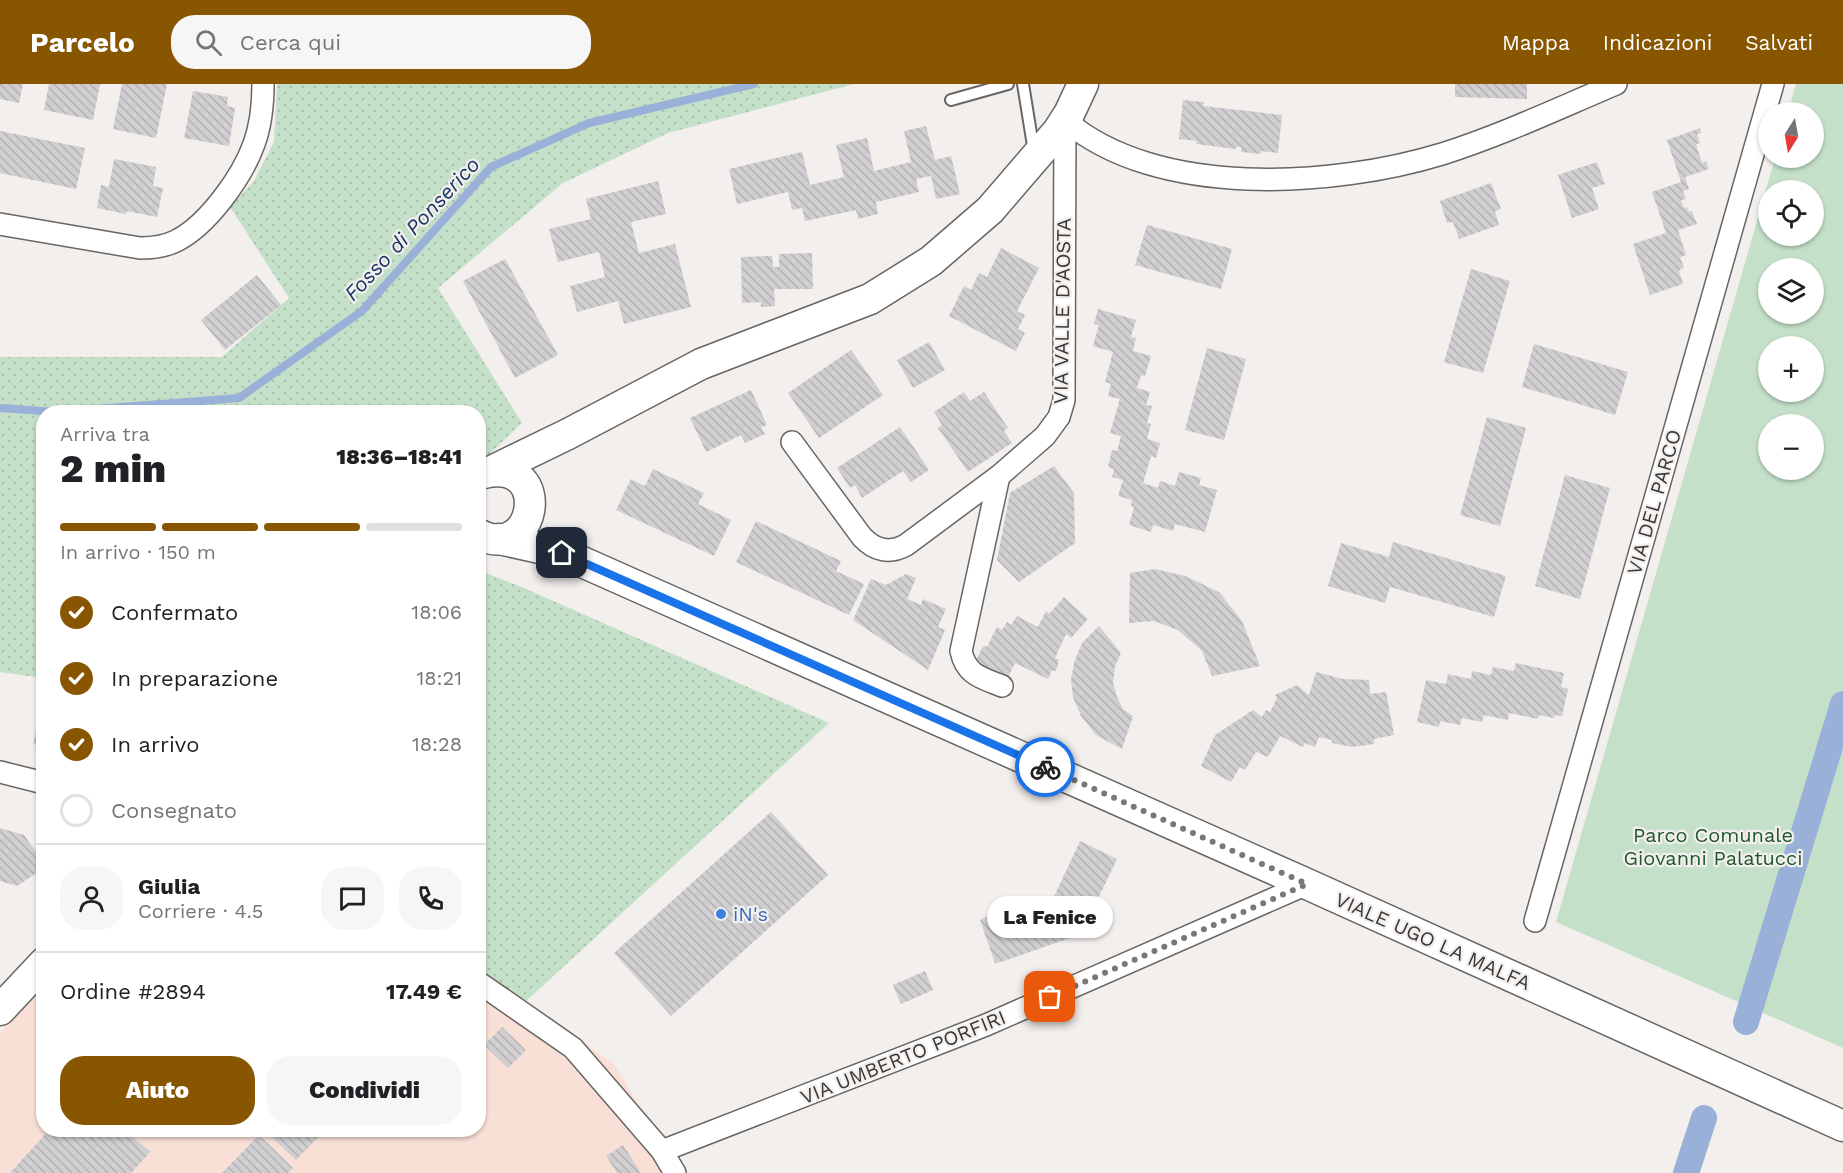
<!DOCTYPE html>
<html lang="it">
<head>
<meta charset="utf-8">
<style>
	:root { --surface:#fff; --page:#f6f6f6; --text:#202124; --muted:#757577; --line:#e0e0e0; --accent:#885600 }
	body { margin:0; font-family:"Work Sans",sans-serif; background:var(--page); color:var(--text); height:100vh; display:flex; flex-direction:column; font-size:22px; white-space:nowrap }
	* { box-sizing:border-box; margin:0 }
	p { font-size:20px; color:var(--muted) }
	.icon { flex:none; width:33px; height:33px; fill:none; stroke:currentColor; stroke-width:2; stroke-linecap:round; stroke-linejoin:round }
	.map { position:relative; flex:1; overflow:hidden }
	.sheet { position:absolute; left:36px; top:321px; width:450px; height:732px; display:flex; flex-direction:column; background:var(--surface); border-radius:24px; box-shadow:0 2px 4px #0004 }
	.sheet>* { flex:none }
	.needle { width:39px; rotate:191deg }
	.tools { position:absolute; left:1758px; top:18px; display:grid; gap:12px }
	.tools a { display:grid; place-items:center; width:66px; height:66px; border-radius:50%; background:var(--surface); box-shadow:0 2px 4px #0004; font-size:30px }
	.pin { position:absolute; display:grid; place-items:center; width:51px; height:51px; color:#fff; margin:-26px; border-radius:12px; box-shadow:0 3px 9px #0006 }
	.courier { position:absolute; display:grid; place-items:center; width:60px; height:60px; margin:-30px; border:4px solid #1a73e8; border-radius:50%; background:#fff; color:#222; box-shadow:0 2px 8px #0007 }
	.bubble { position:absolute; height:42px; border-radius:21px; background:var(--surface); box-shadow:0 2px 4px #0004; font-size:20px; font-weight:800; line-height:42px; text-align:center }
	.head em { font-style:normal; font-weight:800 }
	.head div { display:flex; flex-direction:column-reverse }
	.head { display:flex; align-items:center; justify-content:space-between; height:102px; padding:0 24px }
	h1 { font-size:39px; font-weight:800; line-height:45px }
	.bar { display:grid; grid-template-columns:repeat(4,1fr); gap:9px 6px; align-content:center; height:72px; padding:0 24px }
	.bar i { height:8px; border-radius:4px; background:var(--line) }
	.bar .active { background:var(--accent) }
	.bar p { grid-column:span 4 }
	.line { display:flex; align-items:center; gap:15px; padding:0 24px; border-top:2px solid var(--line) }
	.line div { flex:1 }
	.round { display:grid; place-items:center; flex:none; width:63px; height:63px; border-radius:24px; background:var(--page) }
	ol { padding:0 24px; list-style:none }
	li { display:flex; align-items:center; gap:18px; height:66px }
	li p { margin-inline-start:auto }
	li .icon { padding:6px; border-radius:50%; background:var(--accent); color:#fff; stroke-width:4 }
	li:last-child { color:var(--muted) }
	li i { width:33px; height:33px; border:3px solid var(--line); border-radius:50% }
	.action { display:flex; gap:12px; margin-top:auto; padding:12px 24px }
	.action a { flex:1; height:69px; border-radius:24px; background:var(--accent); color:#fff; font-size:24px; font-weight:800; line-height:69px; text-align:center }
	.action a+a { background:var(--page); color:var(--text) }
	header { display:flex; align-items:center; gap:36px; box-sizing:border-box; height:84px; padding:0 30px; background:var(--accent); color:#fff }
	header strong { font-size:28px }
	nav { display:flex; gap:33px; margin-inline-start:auto; font-size:21px }
	.search { width:420px; height:54px; background:var(--page); display:flex; align-items:center; gap:15px; box-sizing:border-box; padding:0 21px; border-radius:24px; color:var(--muted); font-size:22px }
	.map>svg:first-child { display:block }
</style>
</head>
<body>
<header>
<strong>Parcelo</strong>
<div class="search"><svg class="icon" aria-label="search" viewBox="0 0 24 24"><circle cx="10" cy="10" r="6"/><path d="M15 15l6 6"/></svg>Cerca qui</div>
<nav><a>Mappa</a><a>Indicazioni</a><a>Salvati</a></nav>
</header>
<div class="map">
<svg width="1843" height="1089" viewBox="0 0 1843 1089">
	<defs>
		<pattern id="grass-dots" width="8" height="8" patternUnits="userSpaceOnUse" patternTransform="scale(1.5)"><rect width="8" height="8" fill="#c5e0c8"/><path d="M2 2h.1M6 6h.1" fill="none" stroke="#aac1ac" stroke-width="1.8" stroke-linecap="round"/></pattern>
		<pattern id="building-back-hatch" width="6" height="6" patternUnits="userSpaceOnUse" patternTransform="scale(1.5)"><rect width="6" height="6" fill="#d0ced1"/><path d="M-1 5l2 2M0 0l6 6M5-1l2 2" fill="none" stroke="#b3b2b4"/></pattern>
	</defs>
	<rect width="100%" height="100%" fill="#f2efed"/>
	<polygon fill="#f9e0d7" points="479,886 613,979 682,1089 0,1089 0,949 43,898 44,1046 478,1046"/>
	<g fill="url(#grass-dots)">
		<polygon points="277,0 854,0 668,49 563,99 438,204 522,339 479,380 478,328 44,328 43,594 0,588 0,273 222,273 289,214 230,123 254,97 274,58"/>
		<polygon points="478,486 524,504 829,639 525,918 479,886"/>
	</g>
	<path fill="#c5e0c8" fill-rule="evenodd" d="M 1796,0 L 1843,0 L 1843,964 L 1556,838 L 1775,74 L 1814,74 L 1814,28 L 1788,28 ZM 1768,106 L 1814,106 L 1814,152 L 1768,152 ZM 1768,184 L 1814,184 L 1814,230 L 1768,230 ZM 1768,262 L 1814,262 L 1814,308 L 1768,308 ZM 1768,340 L 1814,340 L 1814,386 L 1768,386 Z"/>
	<g fill="none" stroke-linecap="round" stroke-linejoin="round">
		<polyline stroke="#99b1d9" stroke-width="8" points="0,324 56,328 239,314 362,227 491,83 589,39 754,0"/>
		<g stroke="#99b1d9" stroke-width="26">
			<polyline points="1746,938 1843,620"/>
			<polyline points="1686,1089 1704,1034"/>
		</g>
	</g>
	<g fill="url(#building-back-hatch)">
		<polygon points="0,0 23,0 19,19 0,15"/>
		<polygon points="49,0 100,0 93,36 44,26"/>
		<polygon points="122,0 167,0 156,54 113,45"/>
		<polygon points="1455,0 1527,0 1527,15 1455,13"/>
		<polygon points="193,7 228,13 227,22 235,24 229,62 184,54"/>
		<polygon points="1183,16 1204,18 1203,22 1282,31 1278,69 1261,67 1261,70 1241,68 1241,63 1236,63 1236,65 1196,60 1197,57 1179,55"/>
		<polygon points="926,42 935,76 951,72 960,110 936,115 931,92 916,95 919,108 876,118 878,130 858,135 856,126 805,137 802,124 792,126 788,108 737,120 729,85 802,68 810,101 844,93 836,61 867,54 874,87 911,78 904,47"/>
		<polygon points="1700,44 1701,49 1697,50 1700,59 1696,60 1702,79 1706,77 1709,85 1685,93 1689,105 1683,107 1686,115 1681,116 1684,124 1687,123 1689,128 1692,127 1697,140 1678,146 1686,171 1680,173 1684,184 1679,186 1683,200 1650,211 1633,160 1666,149 1652,108 1681,98 1667,56"/>
		<polygon points="0,47 85,64 76,105 0,89"/>
		<polygon points="114,75 156,83 153,102 163,104 157,133 127,127 126,130 97,124 101,101 109,103"/>
		<polygon points="1597,78 1605,100 1592,104 1599,125 1572,134 1558,91"/>
		<polygon points="658,97 666,130 631,138 639,169 675,160 691,223 624,240 618,217 577,228 570,202 605,193 599,168 558,178 549,145 591,135 586,115"/>
		<polygon points="1491,99 1501,125 1495,127 1499,141 1459,155 1453,138 1447,139 1440,117"/>
		<polygon points="1147,141 1232,165 1221,205 1135,181"/>
		<polygon points="1001,164 1039,184 1017,227 1025,231 1018,245 1025,249 1016,267 949,232 964,202 971,206 979,189 987,193"/>
		<polygon points="812,169 813,205 774,205 775,222 761,223 761,218 742,219 741,173 772,172 773,183 779,183 779,170"/>
		<polygon points="505,175 558,271 515,294 463,197"/>
		<polygon points="1471,185 1510,197 1483,289 1444,278"/>
		<polygon points="257,191 281,221 225,266 201,236"/>
		<polygon points="1098,225 1136,236 1131,253 1136,254 1133,267 1151,272 1145,292 1141,291 1137,304 1150,308 1146,321 1152,322 1147,339 1151,340 1147,355 1160,359 1156,374 1151,372 1143,399 1158,404 1160,397 1175,402 1179,388 1201,394 1199,401 1217,406 1205,448 1175,440 1173,447 1153,441 1151,448 1129,441 1134,423 1131,422 1132,416 1118,412 1123,396 1112,393 1114,385 1108,383 1112,366 1117,367 1121,352 1110,349 1120,315 1108,312 1111,300 1105,298 1113,268 1093,262 1099,241 1094,240"/>
		<polygon points="929,258 945,286 913,304 897,276"/>
		<polygon points="1534,260 1628,288 1615,331 1522,303"/>
		<polygon points="1207,264 1246,275 1224,356 1185,346"/>
		<polygon points="851,266 883,311 819,354 788,309"/>
		<polygon points="751,306 767,341 761,343 765,350 745,359 741,351 706,368 690,334"/>
		<polygon points="964,308 970,317 984,308 1008,344 1004,347 1012,359 968,388 938,344 942,341 934,328"/>
		<polygon points="1487,333 1526,344 1500,442 1460,431"/>
		<polygon points="900,343 929,386 911,398 903,387 862,414 855,401 850,404 837,384"/>
		<polygon points="1054,382 1074,409 1075,459 1019,498 997,476 1010,409"/>
		<polygon points="653,385 704,409 698,420 731,436 714,472 616,426 631,395 645,402"/>
		<polygon points="1565,391 1610,404 1580,515 1535,502"/>
		<polygon points="756,437 841,477 836,487 864,500 849,531 736,478"/>
		<polygon points="1393,458 1506,492 1494,533 1390,503 1385,519 1328,502 1341,459 1389,473"/>
		<polygon points="1155,485 1185,492 1219,508 1242,537 1260,582 1212,592 1202,567 1178,546 1154,537 1129,539 1130,489"/>
		<polygon points="906,490 916,494 907,515 921,521 923,515 946,525 938,543 945,546 928,586 853,536 871,495 886,501"/>
		<polygon points="1064,513 1088,535 1071,554 1066,550 1055,574 1059,576 1056,587 1052,586 1048,595 1015,579 1008,593 976,577 983,562 987,563 997,543 1002,546 1007,538 1011,541 1017,532 1038,543 1046,527 1049,530"/>
		<polygon points="1099,542 1121,569 1115,582 1113,599 1117,613 1123,625 1133,632 1122,665 1096,651 1081,632 1073,613 1071,596 1074,579 1082,559"/>
		<polygon points="1516,579 1564,589 1561,603 1568,605 1562,632 1555,631 1554,634 1539,631 1538,635 1509,629 1508,636 1484,631 1482,638 1462,634 1460,641 1440,637 1439,643 1417,638 1426,596 1446,600 1448,590 1471,595 1472,587 1491,591 1493,583 1514,587"/>
		<polygon points="1316,588 1343,595 1369,596 1370,610 1386,608 1394,651 1374,655 1374,660 1352,663 1332,659 1332,656 1319,653 1315,663 1305,659 1303,663 1280,652 1268,673 1256,668 1245,686 1240,683 1231,698 1201,682 1215,651 1253,626 1262,633 1266,626 1270,628 1277,614 1275,611 1297,601 1309,611"/>
		<polygon points="43,620 44,620 44,663 33,660"/>
		<polygon points="771,728 828,791 671,932 614,869"/>
		<polygon points="0,744 24,751 44,779 44,784 17,802 0,797"/>
		<polygon points="1080,757 1117,775 1081,850 1001,878 995,879 980,836 1027,814 1036,835 1045,832"/>
		<polygon points="925,887 933,906 901,920 893,901"/>
		<polygon points="502,943 526,966 508,984 484,961"/>
		<polygon points="49,1046 125,1046 150,1068 131,1089 10,1089"/>
		<polygon points="264,1046 325,1046 296,1076"/>
		<polygon points="259,1051 293,1084 288,1089 222,1089"/>
		<polygon points="623,1061 641,1089 617,1089 606,1072"/>
	</g>
	<g fill="none" stroke-linecap="round" stroke-linejoin="round">
		<defs>
			<g id="lane">
				<polyline points="1023,0 1034,68"/>
				<polyline points="951,16 1008,0"/>
			</g>
			<g id="street">
				<path d="M 1065,36 C 1156,115 1334,103 1442,70 C 1502,51 1559,24 1616,0"/>
				<path d="M 0,140 L 140,164 C 152,164 164,163 176,157 C 208,141 242,93 254,60 C 261,41 263,20 263,0"/>
				<path d="M 792,358 L 862,453 C 875,467 890,470 906,461 L 999,392 L 1045,352 L 1059,333 L 1064,316 L 1065,36"/>
				<path d="M 999,392 L 961,567 C 966,591 982,594 1002,602"/>
				<polyline points="0,688 44,699"/>
				<polyline points="1535,837 1773,0"/>
				<polyline points="478,898 573,964 662,1067 675,1089"/>
				<polyline points="662,1067 986,941 1307,800"/>
			</g>
			<g id="secondary">
				<polyline points="494,386 568,350 701,280 870,215 931,177 990,126 1058,47 1069,30 1083,0"/>
				<path d="M 478,450 C 536,481 555,373 484,389"/>
				<polyline points="499,455 562,469 1307,800 1843,1042"/>
				<polyline points="0,926 44,879"/>
			</g>
		</defs>
		<use href="#lane" stroke="#686664" stroke-width="14"/>
		<use href="#street" stroke="#686664" stroke-width="24"/>
		<use href="#secondary" stroke="#686664" stroke-width="33"/>
		<use href="#lane" stroke="#fff" stroke-width="10"/>
		<use href="#street" stroke="#fff" stroke-width="21"/>
		<use href="#secondary" stroke="#fff" stroke-width="30"/>
	</g>
	<g fill="none" stroke-linecap="round" stroke-linejoin="round">
		<polyline stroke="#7a7877" stroke-width="6" stroke-dasharray="0 10.8" points="1045,683 1307,800 1050,913"/>
		<polyline stroke="#1a73e8" stroke-width="8" points="562,469 1045,683"/>
	</g>
	<circle fill="#3f7fe0" stroke="#f2efed" stroke-width="2" cx="721" cy="830" r="6"/>
	<g text-anchor="middle" stroke-width="4.5" stroke-linejoin="round" paint-order="stroke">
		<g font-size="20" fill="#393837" stroke="#f2efed">
			<text transform="translate(1062 227) rotate(-89)" y="7">VIA VALLE D'AOSTA</text>
			<text transform="translate(1654 418) rotate(-74)" y="7">VIA DEL PARCO</text>
			<text transform="translate(1433 857) rotate(24)" y="7">VIALE UGO LA MALFA</text>
			<text transform="translate(903 973) rotate(-22)" y="7">VIA UMBERTO PORFIRI</text>
		</g>
		<g font-size="20" fill="#1e582d" stroke="#f2efed">
			<text x="1713" y="758">Parco Comunale<tspan x="1713" dy="23">Giovanni Palatucci</tspan></text>
		</g>
		<g font-size="20" fill="#366cbe" stroke="#f2efed" text-anchor="start">
			<text x="733" y="837">iN's</text>
		</g>
		<g font-size="21" font-style="italic" fill="#173566" stroke="#f2efed">
			<text transform="translate(412 145) rotate(-47)" y="7">Fosso di Ponserico</text>
		</g>
	</g>
</svg>
<div class="tools">
<a><svg class="needle" viewBox="-14 -14 28 28"><path d="M0-13l5 13h-10z" fill="#e53935"/><path d="M0 13l5-13h-10z" fill="#757577"/></svg></a>
<a><svg class="icon" aria-label="locate" viewBox="0 0 24 24"><circle cx="12" cy="12" r="6"/><path d="M12 2v4M12 18v4M2 12h4M18 12h4"/></svg></a>
<a><svg class="icon" aria-label="layers" viewBox="0 0 24 24"><path d="M12 4l9 5-9 5-9-5zM3 14l9 5 9-5"/></svg></a>
<a>+</a>
<a>−</a>
</div>
<div class="pin" style="left:1050px;top:913px;background:#ea580c"><svg class="icon" aria-label="bag" viewBox="0 0 24 24"><path d="M5 8h14l-1 12H6zM9 8a3 3 0 0 1 6 0"/></svg></div>
<div class="pin" style="left:562px;top:469px;background:#1f2937"><svg class="icon" aria-label="home" viewBox="0 0 24 24"><path d="M3 11l9-7 9 7M6 9v11h12V9"/></svg></div>
<div class="courier" style="left:1045px;top:683px"><svg class="icon" aria-label="bike" viewBox="0 0 24 24"><circle cx="6" cy="16" r="4"/><circle cx="18" cy="16" r="4"/><path d="M6 16l4-8h5l3 8M10 8l3 8H6M13 5h3"/></svg></div>
<div class="bubble" style="left:987px;top:812px;width:126px">La Fenice</div>
<section class="sheet">
<div class="head"><div><h1>2 min</h1><p>Arriva tra</p></div><em>18:36–18:41</em></div>
<div class="bar"><i class="active"></i><i class="active"></i><i class="active"></i><i></i><p>In arrivo · 150 m</p></div>
<ol>
<li><svg class="icon" aria-label="check" viewBox="0 0 24 24"><path d="M5 12l5 5 9-10"/></svg>Confermato<p>18:06</p></li>
<li><svg class="icon" aria-label="check" viewBox="0 0 24 24"><path d="M5 12l5 5 9-10"/></svg>In preparazione<p>18:21</p></li>
<li><svg class="icon" aria-label="check" viewBox="0 0 24 24"><path d="M5 12l5 5 9-10"/></svg>In arrivo<p>18:28</p></li>
<li><i></i>Consegnato</li>
</ol>
<div class="line" style="height:108px"><a class="round"><svg class="icon" aria-label="person" viewBox="0 0 24 24"><circle cx="12" cy="8" r="4"/><path d="M4 21q1-7 8-7t8 7"/></svg></a><div><b>Giulia</b><p>Corriere · 4.5</p></div><a class="round"><svg class="icon" aria-label="chat" viewBox="0 0 24 24"><path d="M4 5h16v11H9l-5 4z"/></svg></a><a class="round"><svg class="icon" aria-label="phone" viewBox="0 0 24 24"><path d="M5 4h4l2 5-3 2q2 4 5 5l2-3 5 2v4C11 20 4 13 5 4z"/></svg></a></div>
<div class="line" style="height:78px"><div>Ordine #2894</div><b>17.49 €</b></div>
<div class="action"><a>Aiuto</a><a>Condividi</a></div>
</section>
</div>
</body>
</html>
